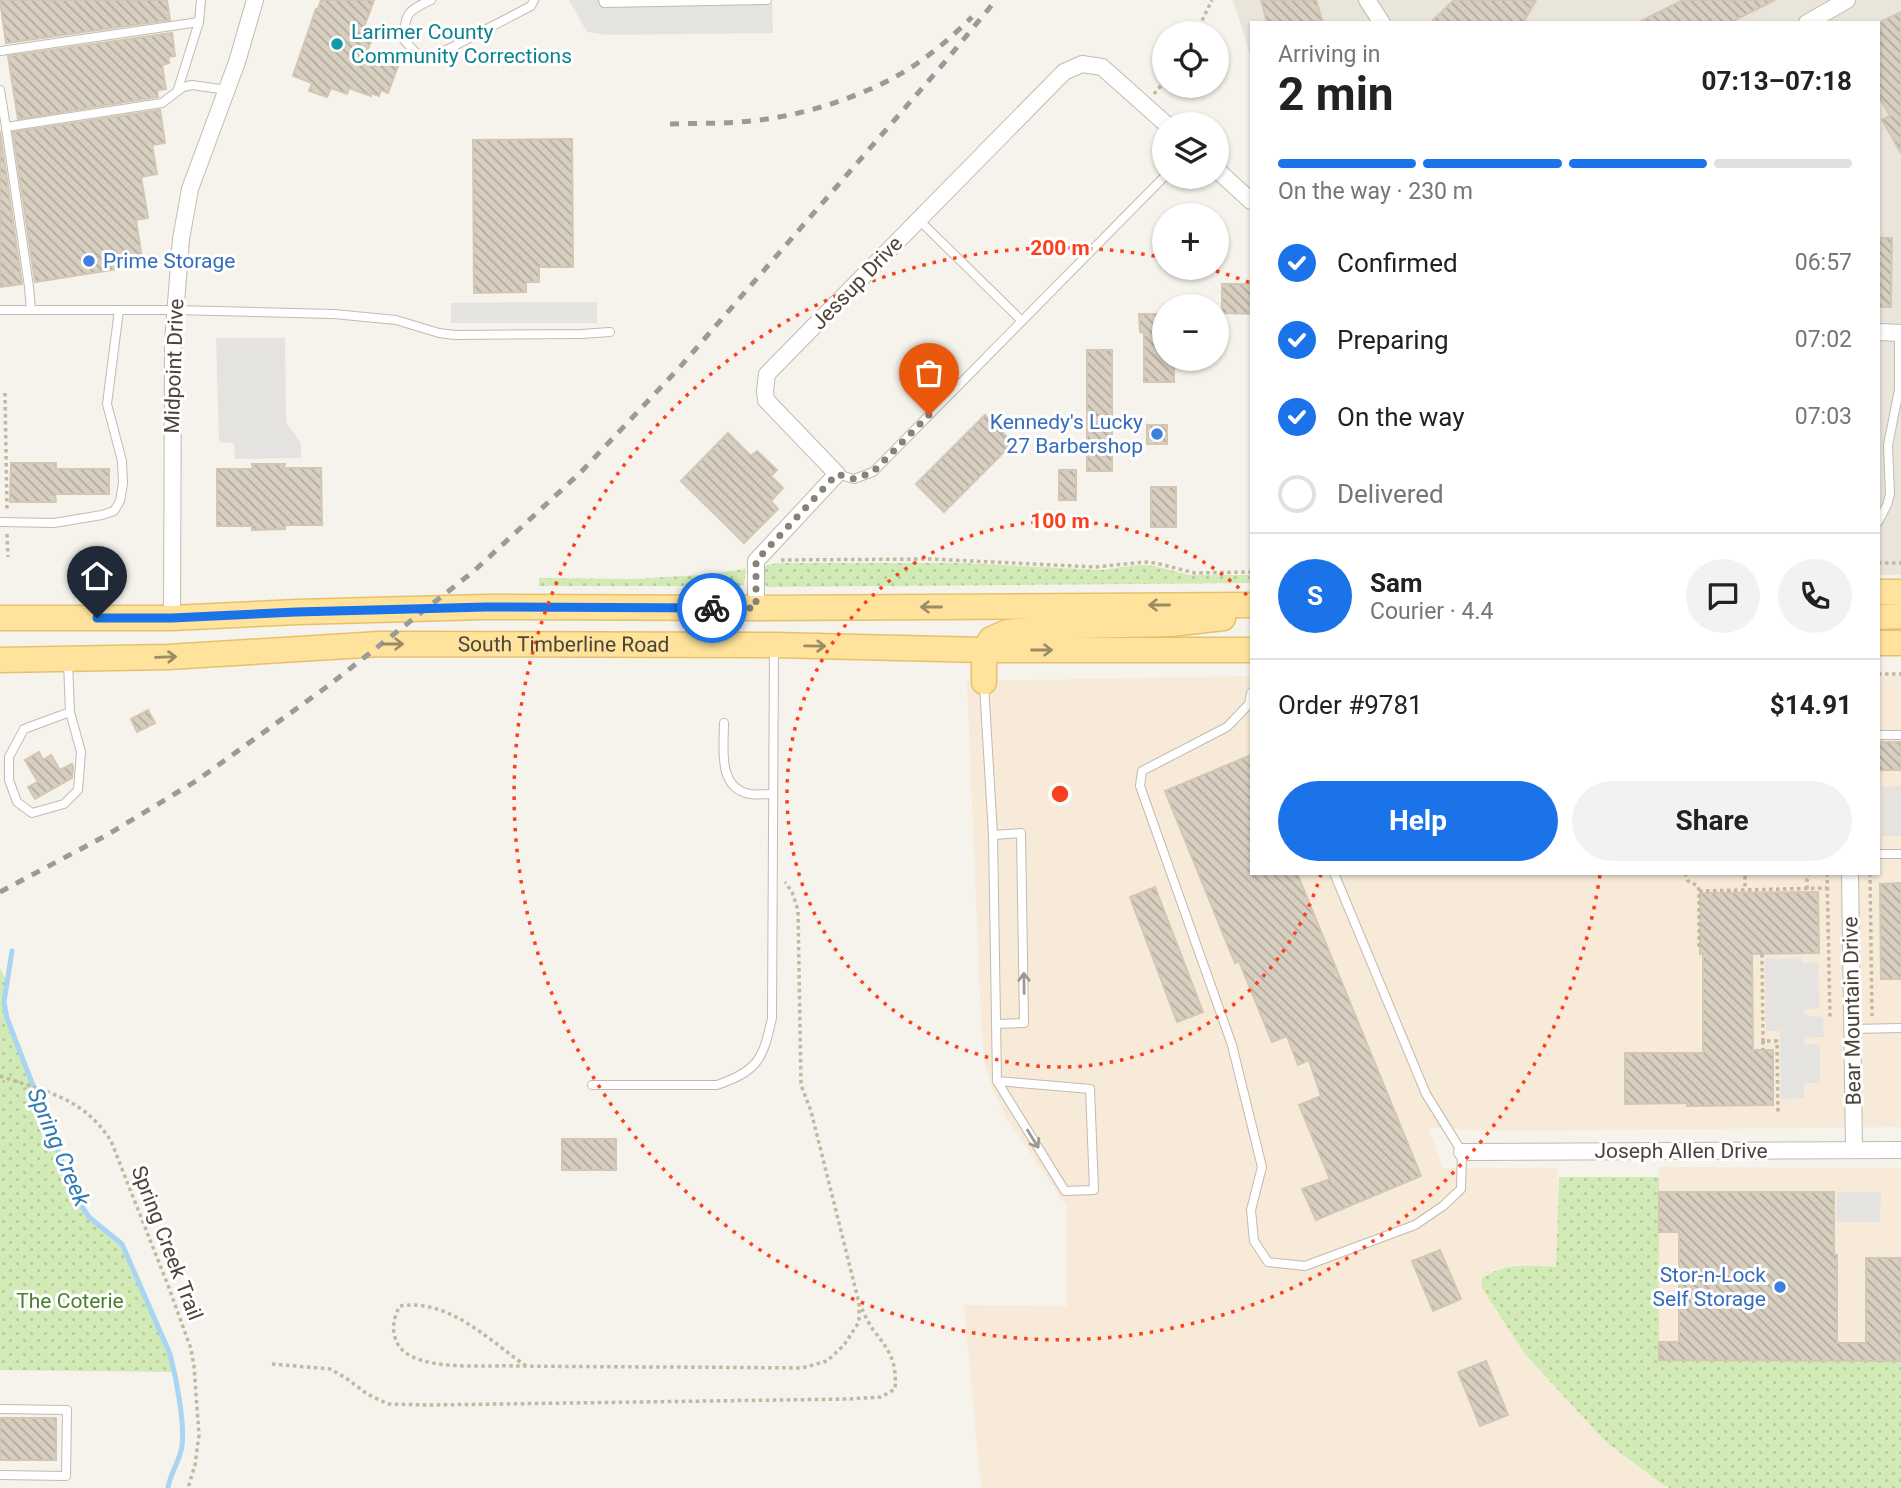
<!DOCTYPE html>
<html lang="en">
<head>
<meta charset="utf-8">
<style>
	:root { --surface:#fff; --page:#f2f2f2; --text:#222; --muted:#767676; --line:#e0e0e0; --accent:#1a73e8 }
	body { margin:0; font-family:Roboto,sans-serif; background:var(--page); color:var(--text); height:100vh; display:flex; flex-direction:column; font-size:26px; white-space:nowrap }
	* { box-sizing:border-box; margin:0 }
	p { font-size:23px; color:var(--muted) }
	.icon { flex:none; width:38px; height:38px; fill:none; stroke:currentColor; stroke-width:2; stroke-linecap:round; stroke-linejoin:round }
	.map { position:relative; flex:1; overflow:hidden }
	.panel { position:absolute; left:1250px; top:21px; width:630px; height:854px; display:flex; flex-direction:column; background:var(--surface); border-radius:0px; box-shadow:0 2px 5px #0004 }
	.panel>* { flex:none }
	.buttons { position:absolute; left:1152px; top:21px; display:grid; gap:14px }
	.buttons a { display:grid; place-items:center; width:77px; height:77px; border-radius:50%; background:var(--surface); box-shadow:0 2px 5px #0004; font-size:35px }
	.pin { position:absolute; display:grid; place-items:center; width:60px; height:60px; color:#fff; margin:-72px -30px; border-radius:50% 50% 50% 0; rotate:-45deg; box-shadow:0 0 7px #0007 }
	.pin .icon { rotate:45deg }
	.courier { position:absolute; display:grid; place-items:center; width:70px; height:70px; margin:-35px; border:5px solid #1a73e8; border-radius:50%; background:#fff; color:#222; box-shadow:0 2px 9px #0007 }
	.overview em { font-style:normal; font-weight:700 }
	.overview div { display:flex; flex-direction:column-reverse }
	.overview { display:flex; align-items:center; justify-content:space-between; height:119px; padding:0 28px }
	h1 { font-size:46px; font-weight:700; line-height:52px }
	.bar { display:grid; grid-template-columns:repeat(4,1fr); gap:10px 7px; align-content:center; height:84px; padding:0 28px }
	.bar i { height:9px; border-radius:5px; background:var(--line) }
	.bar .on { background:var(--accent) }
	.bar p { grid-column:span 4 }
	.line { display:flex; align-items:center; gap:18px; padding:0 28px; border-top:2px solid var(--line) }
	.line div { flex:1 }
	.round { display:grid; place-items:center; flex:none; width:74px; height:74px; border-radius:37px; background:var(--page) }
	ol { padding:0 28px; list-style:none }
	li { display:flex; align-items:center; gap:21px; height:77px }
	li p { margin-inline-start:auto }
	li .icon { padding:7px; border-radius:50%; background:var(--accent); color:#fff; stroke-width:4 }
	li:last-child { color:var(--muted) }
	li i { width:38px; height:38px; border:4px solid var(--line); border-radius:50% }
	.button { display:flex; gap:14px; margin-top:auto; padding:14px 28px }
	.button a { flex:1; height:80px; border-radius:42px; background:var(--accent); color:#fff; font-size:28px; font-weight:700; line-height:80px; text-align:center }
	.button a+a { background:var(--page); color:var(--text) }
	.map>svg:first-child { display:block }
</style>
</head>
<body>
<div class="map">
<svg width="1901" height="1488" viewBox="0 0 1901 1488">
	<defs>
		<pattern id="grass-dots" width="8" height="8" patternUnits="userSpaceOnUse" patternTransform="scale(1.75)"><rect width="8" height="8" fill="#d2eab5"/><path d="M2 2h.1M6 6h.1" fill="none" stroke="#b6ca9c" stroke-width="1.8" stroke-linecap="round"/></pattern>
		<pattern id="building-back-hatch" width="6" height="6" patternUnits="userSpaceOnUse" patternTransform="scale(1.75)"><rect width="6" height="6" fill="#d8cfc1"/><path d="M-1 5l2 2M0 0l6 6M5-1l2 2" fill="none" stroke="#b1aa9e"/></pattern>
	</defs>
	<rect width="100%" height="100%" fill="#f6f3ec"/>
	<polygon fill="#eae5da" points="1233,0 1901,0 1901,575 1878,575 1878,23 1251,23 1251,58"/>
	<g fill="#f7ead8">
		<polygon points="1251,676 1251,873 1878,873 1878,676 1901,676 1901,1127 1489,1131 1428,1127 1443,1168 1558,1168 1556,1268 1522,1264 1495,1270 1482,1278 1525,1354 1606,1442 1662,1484 1670,1488 981,1488 964,1305 1067,1306 1067,1207 1007,1119 993,1090 985,1065 981,1022 967,681"/>
		<polygon points="1659,1167 1901,1168 1901,1361 1659,1360"/>
	</g>
	<g fill="url(#grass-dots)">
		<polygon points="778,563 962,563 1101,570 1138,565 1151,565 1190,575 1251,575 1251,583 767,587 764,583 763,566"/>
		<polygon points="746,569 744,585 741,586 539,586 539,578 635,579 699,575"/>
		<polygon points="0,968 8,983 4,1002 7,1018 77,1200 90,1218 122,1244 170,1354 175,1372 0,1370"/>
		<path d="M 1559,1177 L 1659,1177 L 1659,1359 L 1901,1361 L 1901,1488 L 1670,1488 L 1662,1484 L 1606,1442 L 1525,1354 L 1482,1288 L 1482,1278 C 1507,1262 1528,1265 1556,1267 Z"/>
	</g>
	<g fill="#e5e3e0">
		<polygon points="569,0 772,0 773,33 608,35 587,32"/>
		<polygon points="597,302 597,323 451,323 451,303"/>
		<polygon points="216,338 285,338 286,422 301,443 301,458 235,459 234,443 219,442"/>
		<polygon points="1901,786 1901,836 1882,836 1882,787"/>
		<rect x="1696" y="873" width="98" height="3"/>
		<polygon points="1801,958 1802,963 1818,962 1819,1008 1802,1010 1804,1014 1809,1016 1823,1017 1824,1037 1809,1037 1803,1041 1804,1045 1820,1044 1820,1083 1804,1083 1804,1098 1781,1099 1780,1031 1766,1031 1765,959"/>
		<polygon points="1837,1192 1881,1192 1880,1222 1836,1222"/>
	</g>
	<g fill="none" stroke-linecap="round" stroke-linejoin="round">
		<path stroke="#a9d4f2" stroke-width="5" d="M 12,951 L 4,1002 L 7,1018 L 77,1200 L 90,1218 L 122,1244 L 170,1354 C 176,1377 185,1423 182,1446 C 180,1461 170,1473 168,1488"/>
	</g>
	<g fill="url(#building-back-hatch)" stroke="#d3c7b4" stroke-width="2">
		<polygon points="0,0 167,0 170,20 6,43"/>
		<polygon points="321,0 374,0 363,30 374,34 366,54 398,66 388,93 381,90 379,96 371,93 371,96 349,88 347,94 331,88 327,97 309,91 312,83 293,76 316,9 318,9"/>
		<polygon points="1261,0 1316,0 1323,23 1267,23"/>
		<polygon points="1454,0 1536,0 1523,23 1430,23"/>
		<polygon points="1683,0 1775,0 1729,23 1637,23"/>
		<polygon points="1901,12 1901,153 1882,120 1890,116 1878,95 1878,23"/>
		<polygon points="172,33 175,56 168,57 169,63 162,65 166,89 157,90 158,97 18,119 8,56"/>
		<polygon points="160,110 165,143 152,145 157,174 141,177 148,218 136,220 143,265 35,282 13,132"/>
		<polygon points="0,131 22,284 0,287"/>
		<polygon points="572,139 573,267 539,267 539,282 526,282 526,292 474,293 473,140"/>
		<polygon points="1878,238 1892,238 1891,307 1878,307"/>
		<polygon points="1222,284 1251,284 1251,314 1222,313"/>
		<polygon points="1139,314 1159,314 1159,355 1164,355 1164,359 1174,359 1174,382 1144,382 1144,333 1140,332"/>
		<rect x="1087" y="350" width="25" height="121"/>
		<polygon points="985,415 1013,443 944,512 916,484"/>
		<rect x="1147" y="425" width="20" height="19"/>
		<polygon points="728,433 751,456 757,451 777,470 771,476 783,488 771,501 778,509 744,543 681,481"/>
		<polygon points="11,463 56,463 56,469 109,469 109,494 55,494 56,502 10,502"/>
		<polygon points="252,464 285,464 284,468 321,468 322,525 285,525 285,529 252,530 252,526 217,526 217,469 253,469"/>
		<rect x="1059" y="470" width="17" height="30"/>
		<rect x="1151" y="487" width="25" height="40"/>
		<polygon points="148,710 155,723 137,732 131,719"/>
		<rect x="1878" y="742" width="23" height="28"/>
		<polygon points="39,752 43,760 51,755 60,770 72,764 73,767 72,778 35,799 28,787 38,782 25,760"/>
		<polygon points="1251,755 1251,873 1297,873 1421,1176 1316,1220 1302,1189 1330,1179 1299,1105 1321,1096 1309,1060 1298,1065 1287,1036 1272,1042 1239,961 1235,963 1165,791"/>
		<polygon points="1901,883 1901,979 1881,979 1880,884"/>
		<polygon points="1155,887 1203,1012 1177,1022 1130,897"/>
		<polygon points="1818,892 1819,953 1752,954 1753,1050 1773,1050 1773,1105 1687,1106 1687,1103 1625,1104 1625,1053 1703,1053 1703,953 1700,954 1700,893"/>
		<rect x="562" y="1139" width="54" height="31"/>
		<polygon points="1659,1192 1834,1192 1834,1255 1837,1255 1837,1343 1866,1343 1866,1258 1901,1258 1901,1361 1659,1360 1659,1342 1679,1342 1679,1232 1659,1232"/>
		<polygon points="1440,1250 1461,1299 1433,1311 1412,1261"/>
		<polygon points="1486,1361 1508,1415 1480,1426 1458,1372"/>
		<rect x="0" y="1418" width="56" height="42"/>
	</g>
	<g fill="none" stroke-linecap="round" stroke-linejoin="round">
		<defs>
			<g id="lane">
				<path d="M 431,0 C 407,11 405,13 404,40 L 416,53 L 433,57 L 531,6 L 534,0"/>
				<polyline points="603,0 604,3 767,0"/>
				<polyline points="0,51 199,22"/>
				<polyline points="178,89 199,22 201,0"/>
				<polyline points="0,90 6,127"/>
				<polyline points="919,220 1022,321"/>
				<polyline points="0,310 175,310 334,314 396,320 439,333 455,335 581,334 610,332"/>
				<polyline points="31,310 29,287 6,127 162,103 183,87 192,85 227,90"/>
				<polyline points="837,474 854,479 873,472 1164,177"/>
				<polyline points="0,522 54,523 102,515 114,511 120,501 123,483 122,461 107,404 119,310"/>
				<polyline points="1878,522 1887,505 1890,494 1888,445 1899,390 1899,333"/>
				<polyline points="68,662 70,712 81,752 78,790 64,804 32,813 17,802 9,780 9,757 24,729 70,712"/>
				<polyline points="984,685 993,835 997,1081 1065,1191 1094,1190 1090,1089 997,1081"/>
				<polyline points="1251,693 1249,704 1227,727 1142,771 1140,786 1232,1045 1262,1167 1251,1210 1254,1241 1268,1262 1305,1266 1415,1225 1443,1206 1461,1189 1462,1152 1426,1094 1334,873"/>
				<path d="M 724,723 C 724,748 717,788 750,794 C 757,795 766,794 773,794"/>
				<polyline points="1878,735 1901,735"/>
				<polyline points="993,835 1021,833 1024,1023 996,1024"/>
				<polyline points="1878,854 1901,854"/>
				<polyline points="1852,1029 1901,1028"/>
				<path d="M 592,1085 L 717,1085 C 758,1071 763,1059 772,1018 L 774,648"/>
				<polyline points="0,1409 67,1410 66,1476 0,1475"/>
			</g>
			<g id="street">
				<polyline points="1367,0 1382,23"/>
				<polyline points="1807,23 1847,0"/>
				<polyline points="1216,169 1251,201"/>
				<polyline points="1878,332 1901,333"/>
				<polyline points="756,608 756,561 837,474 766,400 765,391 767,374 1064,72 1082,64 1102,67 1166,124"/>
				<polyline points="172,618 173,342 181,239 190,189 237,62 255,0"/>
				<polyline points="1850,873 1854,1149"/>
				<polyline points="1462,1152 1901,1150"/>
			</g>
			<g id="primary">
				<polyline points="1878,592 1901,592"/>
				<polyline points="1878,617 1901,616"/>
				<polyline points="0,618 172,618 297,612 486,607 756,608 1251,605"/>
				<polyline points="1878,643 1901,643"/>
				<path id="s1" d="M 0,660 L 168,657 L 380,644 L 774,645 L 984,650 L 1251,650"/>
				<polyline points="984,682 984,650 991,639 1007,632 1073,626 1171,624 1223,618"/>
			</g>
		</defs>
		<use href="#lane" stroke="#c2bbae" stroke-width="10"/>
		<use href="#street" stroke="#c2bbae" stroke-width="18"/>
		<use href="#primary" stroke="#e6c16a" stroke-width="27"/>
		<g stroke="#c4b79f" stroke-width="3.5" stroke-dasharray="3.5 3.5" stroke-linecap="butt">
			<polyline points="1196,33 1212,0"/>
			<polyline points="1154,94 1164,82"/>
			<polyline points="5,393 7,510"/>
			<polyline points="7,534 8,557"/>
			<polyline points="781,560 930,559 1096,567 1144,562 1156,563 1195,573 1251,572"/>
			<polyline points="1878,563 1901,563"/>
			<polyline points="1878,674 1901,674"/>
			<polyline points="1685,873 1688,881 1698,886 1699,891 1699,949"/>
			<polyline points="1827,873 1830,1017"/>
			<polyline points="1870,873 1872,1016"/>
			<polyline points="1745,876 1745,890"/>
			<polyline points="1807,889 1807,879 1809,873"/>
			<polyline points="1699,891 1827,888"/>
			<polyline points="1762,954 1763,1041 1777,1041 1778,1112"/>
			<polyline points="1763,1041 1763,1050"/>
			<path d="M 0,1076 C 46,1092 83,1097 111,1141 L 169,1288 L 191,1349 L 194,1366 L 199,1435 L 195,1465 L 188,1488"/>
			<path d="M 272,1364 L 330,1369 L 346,1378 L 367,1394 L 388,1404 L 430,1405 L 850,1399 L 881,1397 L 895,1389 C 897,1362 890,1351 874,1331 C 868,1323 864,1313 860,1305"/>
			<path d="M 526,1366 C 489,1340 448,1298 400,1306 C 389,1324 392,1347 411,1356 C 438,1370 487,1365 517,1366 C 612,1367 707,1367 802,1368 L 827,1361 L 844,1345 L 859,1322 L 859,1303 L 811,1111 L 801,1085 L 798,910 L 792,892 L 785,882"/>
		</g>
		<use href="#lane" stroke="#fff" stroke-width="8"/>
		<use href="#street" stroke="#fff" stroke-width="16"/>
		<use href="#primary" stroke="#ffe39c" stroke-width="24"/>
		<g stroke="#9a9a9a" stroke-width="5" stroke-dasharray="9 9" stroke-linecap="butt">
			<path d="M 670,124 C 697,123 724,124 751,121 C 800,116 852,100 895,77 C 923,62 950,39 972,17"/>
			<polyline points="0,892 107,835 196,781 328,686 474,571 581,472 680,367 944,63 996,0"/>
		</g>
	</g>
	<defs><path id="oneway-shaft" d="M-6 0H5M1.5-3L5.5 0L1.5 3" fill="none" stroke-width="1.6" stroke-linecap="round" stroke-linejoin="round" transform="scale(1.75)"/></defs>
	<g stroke="#9c8c66">
		<use href="#oneway-shaft" transform="translate(1159 605) rotate(180)"/>
		<use href="#oneway-shaft" transform="translate(931 607) rotate(180)"/>
		<use href="#oneway-shaft" transform="translate(393 644)"/>
		<use href="#oneway-shaft" transform="translate(815 646) rotate(1)"/>
		<use href="#oneway-shaft" transform="translate(1042 650)"/>
		<use href="#oneway-shaft" transform="translate(166 657) rotate(-2)"/>
	</g>
	<g stroke="#9c9892">
		<use href="#oneway-shaft" transform="translate(1024 983) rotate(-91)"/>
		<use href="#oneway-shaft" transform="translate(1033 1139) rotate(58)"/>
	</g>
	<g fill="none" stroke-linecap="round" stroke-linejoin="round">
		<polyline stroke="#878178" stroke-width="7" stroke-dasharray="0 12.6" points="712,608 756,608 756,561 837,474 854,479 873,472 929,415"/>
		<polyline stroke="#1a73e8" stroke-width="9" points="97,618 172,618 296,612 486,607 712,608"/>
	</g>
	<g fill="none" stroke="#fc3f1d" stroke-width="3.5" stroke-dasharray="3.5 7">
		<path d="M1321 874A273 273 0 1 1 1250 598"/>
		<path d="M1600 875A546 546 0 1 1 1160 257M1206 268A546 546 0 0 1 1251 283"/>
	</g>
	<circle fill="#0f9aa8" stroke="#fff" stroke-width="2.5" cx="337" cy="44" r="7"/>
	<g fill="#3f7fe0" stroke="#fff" stroke-width="2.5">
		<circle cx="89" cy="261" r="7"/>
		<circle cx="1157" cy="434" r="7"/>
		<circle cx="1780" cy="1287" r="7"/>
	</g>
	<g text-anchor="middle" stroke-width="6" stroke-linejoin="round" paint-order="stroke">
		<g font-size="21" fill="#0d838f" stroke="#fff" text-anchor="start">
			<text x="351" y="39">Larimer County<tspan x="351" dy="24">Community Corrections</tspan></text>
		</g>
		<g font-size="21" fill="#366cbe" stroke="#fff" text-anchor="end">
			<text x="103" y="268" text-anchor="start">Prime Storage</text>
			<text x="1143" y="429">Kennedy's Lucky<tspan x="1143" dy="24">27 Barbershop</tspan></text>
			<text x="1766" y="1282">Stor-n-Lock<tspan x="1766" dy="24">Self Storage</tspan></text>
		</g>
		<g font-size="21" fill="#4b4439" stroke="#fff">
			<text transform="translate(857 283) rotate(-46)" y="7">Jessup Drive</text>
			<text transform="translate(174 366) rotate(-88)" y="7">Midpoint Drive</text>
			<text dy="7" stroke="none"><textPath href="#s1" startOffset="564">South Timberline Road</textPath></text>
			<text transform="translate(1852 1011) rotate(-91)" y="7">Bear Mountain Drive</text>
			<text x="1681" y="1158">Joseph Allen Drive</text>
			<text transform="translate(167 1243) rotate(69)" y="7">Spring Creek Trail</text>
		</g>
		<g font-size="21" fill="#4a7f2a" stroke="#fff">
			<text x="70" y="1308">The Coterie</text>
		</g>
		<g font-size="23" font-style="italic" fill="#2e7ab2" stroke="#fff">
			<text transform="translate(59 1147) rotate(67)" y="8">Spring Creek</text>
		</g>
	</g>
	<circle cx="1060" cy="794" r="10" fill="#fc3f1d" stroke="#fff" stroke-width="3.5"/>
	<g font-size="21" text-anchor="middle" font-weight="bold" fill="#fc3f1d" stroke="#fff" stroke-width="6" stroke-linejoin="round" paint-order="stroke">
		<text x="1060" y="255">200 m</text>
		<text x="1060" y="528">100 m</text>
	</g>
</svg>
<div class="buttons">
<a><svg class="icon" aria-label="locate" viewBox="0 0 24 24"><circle cx="12" cy="12" r="6"/><path d="M12 2v4M12 18v4M2 12h4M18 12h4"/></svg></a>
<a><svg class="icon" aria-label="layers" viewBox="0 0 24 24"><path d="M12 4l9 5-9 5-9-5zM3 14l9 5 9-5"/></svg></a>
<a>+</a>
<a>−</a>
</div>
<div class="pin" style="left:929px;top:415px;background:#ea580c"><svg class="icon" aria-label="bag" viewBox="0 0 24 24"><path d="M5 8h14l-1 12H6zM9 8a3 3 0 0 1 6 0"/></svg></div>
<div class="pin" style="left:97px;top:618px;background:#1f2937"><svg class="icon" aria-label="home" viewBox="0 0 24 24"><path d="M3 11l9-7 9 7M6 9v11h12V9"/></svg></div>
<div class="courier" style="left:712px;top:608px"><svg class="icon" aria-label="bike" viewBox="0 0 24 24"><circle cx="6" cy="16" r="4"/><circle cx="18" cy="16" r="4"/><path d="M6 16l4-8h5l3 8M10 8l3 8H6M13 5h3"/></svg></div>
<section class="panel">
<div class="overview"><div><h1>2 min</h1><p>Arriving in</p></div><em>07:13–07:18</em></div>
<div class="bar"><i class="on"></i><i class="on"></i><i class="on"></i><i></i><p>On the way · 230 m</p></div>
<ol>
<li><svg class="icon" aria-label="check" viewBox="0 0 24 24"><path d="M5 12l5 5 9-10"/></svg>Confirmed<p>06:57</p></li>
<li><svg class="icon" aria-label="check" viewBox="0 0 24 24"><path d="M5 12l5 5 9-10"/></svg>Preparing<p>07:02</p></li>
<li><svg class="icon" aria-label="check" viewBox="0 0 24 24"><path d="M5 12l5 5 9-10"/></svg>On the way<p>07:03</p></li>
<li><i></i>Delivered</li>
</ol>
<div class="line" style="height:126px"><b class="round" style="background:var(--accent);color:#fff">S</b><div><b>Sam</b><p>Courier · 4.4</p></div><a class="round"><svg class="icon" aria-label="chat" viewBox="0 0 24 24"><path d="M4 5h16v11H9l-5 4z"/></svg></a><a class="round"><svg class="icon" aria-label="phone" viewBox="0 0 24 24"><path d="M5 4h4l2 5-3 2q2 4 5 5l2-3 5 2v4C11 20 4 13 5 4z"/></svg></a></div>
<div class="line" style="height:91px"><div>Order #9781</div><b>$14.91</b></div>
<div class="button"><a>Help</a><a>Share</a></div>
</section>
</div>
</body>
</html>
